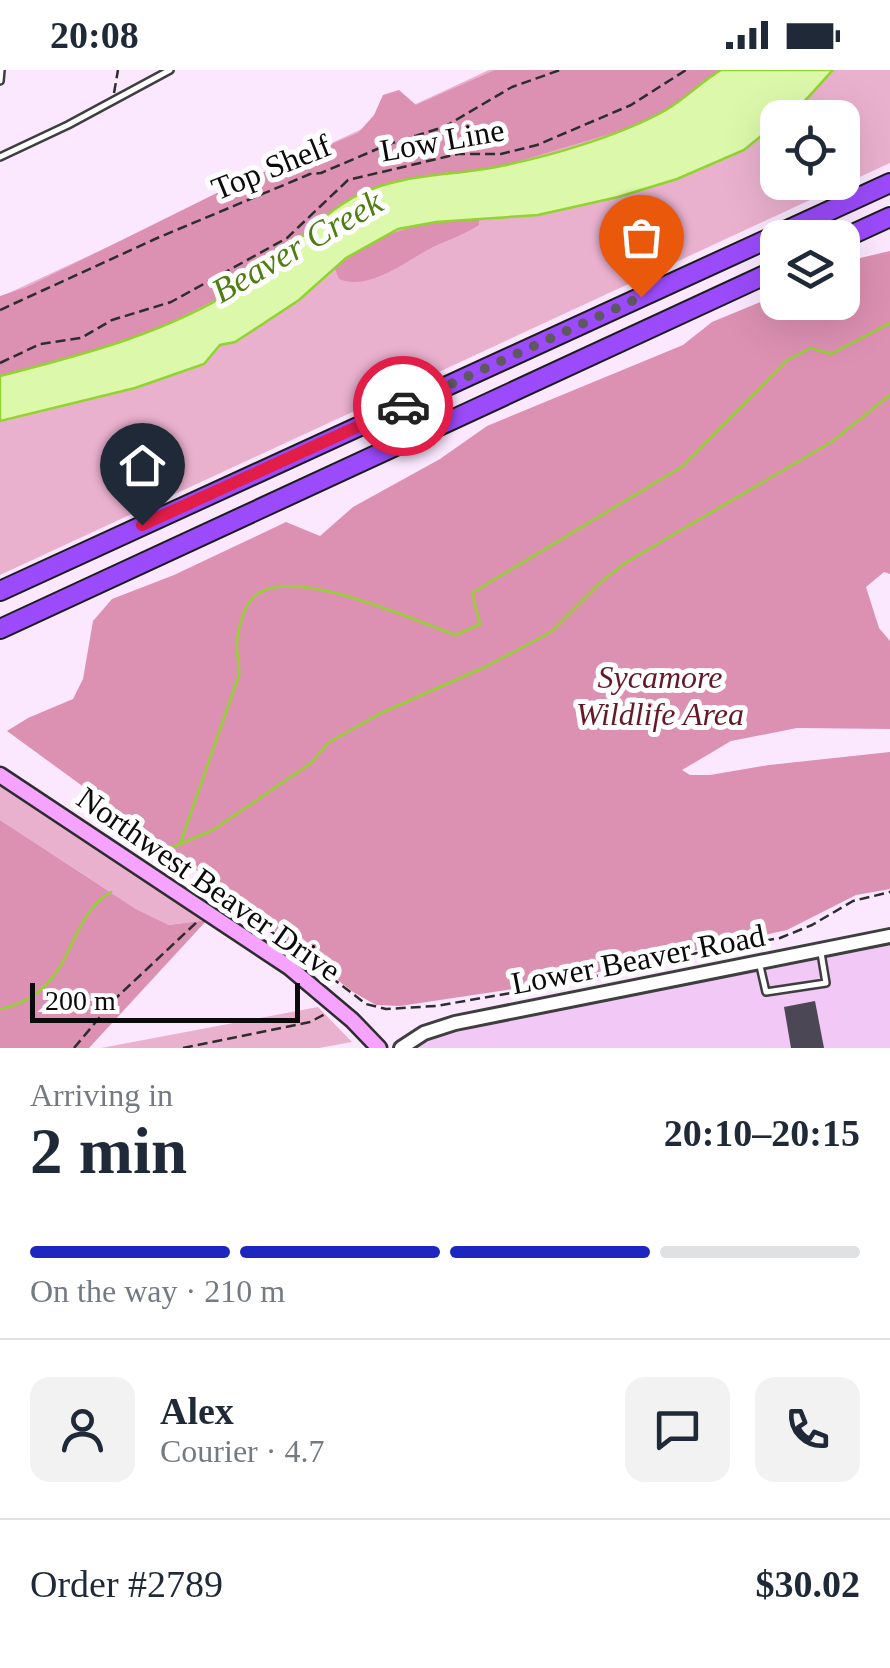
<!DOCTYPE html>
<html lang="en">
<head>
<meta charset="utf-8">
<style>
	:root { --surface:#fff; --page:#f2f2f3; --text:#1f2937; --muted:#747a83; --line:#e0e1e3; --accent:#1e26c0 }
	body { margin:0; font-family:"Times New Roman",serif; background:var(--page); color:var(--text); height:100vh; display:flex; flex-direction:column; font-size:38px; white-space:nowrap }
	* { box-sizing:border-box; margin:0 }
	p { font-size:32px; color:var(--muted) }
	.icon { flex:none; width:55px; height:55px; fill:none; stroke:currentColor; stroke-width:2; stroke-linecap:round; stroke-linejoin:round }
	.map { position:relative; height:978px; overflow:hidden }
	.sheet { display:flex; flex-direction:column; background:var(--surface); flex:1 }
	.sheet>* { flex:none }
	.controls { position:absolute; left:760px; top:30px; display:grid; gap:20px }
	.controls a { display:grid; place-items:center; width:100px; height:100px; border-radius:20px; background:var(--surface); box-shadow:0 10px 40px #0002; font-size:50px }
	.scale { position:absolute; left:30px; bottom:25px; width:270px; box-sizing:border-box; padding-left:10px; border:5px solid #0b0b0b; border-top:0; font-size:28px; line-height:35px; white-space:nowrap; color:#0b0b0b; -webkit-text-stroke:8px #fff; paint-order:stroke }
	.pin { position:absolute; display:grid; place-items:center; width:85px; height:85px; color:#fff; margin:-102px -42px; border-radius:50% 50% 50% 0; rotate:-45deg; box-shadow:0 0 10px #0007 }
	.pin .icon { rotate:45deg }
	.courier { position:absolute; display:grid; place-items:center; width:100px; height:100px; margin:-50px; border:8px solid #e11d48; border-radius:50%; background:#fff; color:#222; box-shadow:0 2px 12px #0007 }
	.headline em { font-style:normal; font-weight:600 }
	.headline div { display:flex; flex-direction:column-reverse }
	.headline { display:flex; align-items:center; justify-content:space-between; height:170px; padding:0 30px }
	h1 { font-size:65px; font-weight:600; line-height:75px }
	.bar { display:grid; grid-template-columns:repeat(4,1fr); gap:15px 10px; align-content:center; height:120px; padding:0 30px }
	.bar i { height:12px; border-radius:8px; background:var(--line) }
	.bar .on { background:var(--accent) }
	.bar p { grid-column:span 4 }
	.line { display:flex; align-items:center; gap:25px; padding:0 30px; border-top:2px solid var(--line) }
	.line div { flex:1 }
	.round { display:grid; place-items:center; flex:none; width:105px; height:105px; border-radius:20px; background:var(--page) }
	.status { display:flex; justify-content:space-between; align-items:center; height:70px; padding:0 50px; background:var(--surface); direction:ltr }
	.status svg { height:28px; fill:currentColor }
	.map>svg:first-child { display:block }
</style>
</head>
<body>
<div class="status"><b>20:08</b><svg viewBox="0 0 49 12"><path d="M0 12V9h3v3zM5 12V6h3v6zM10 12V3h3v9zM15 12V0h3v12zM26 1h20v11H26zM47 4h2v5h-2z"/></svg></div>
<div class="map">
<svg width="890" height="978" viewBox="0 0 890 978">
	<rect width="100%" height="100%" fill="#fbe8ff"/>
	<polygon fill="#f2c8f6" points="890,866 890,978 401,978 415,967"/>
	<g fill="#eab1cf" fill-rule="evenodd">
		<path d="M 489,0 L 890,0 L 890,93 L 0,505 L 0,227 ZM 778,48 L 842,48 L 842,112 L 778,112 Z"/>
		<polygon points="0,715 207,850 169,855 136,839 0,750"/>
		<polygon points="318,937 352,972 319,978 101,978"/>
	</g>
	<g fill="#dc90b2">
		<polygon points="495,0 721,0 671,38 636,56 500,97 415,108 361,123 245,214 201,237 137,269 0,306 0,226 27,217 235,114 358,63 374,45 383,25 399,20 416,35"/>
		<path d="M 479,148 L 479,155 C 465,164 451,169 435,176 C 408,189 370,222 339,209 L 335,199 C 381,157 421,154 479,148 Z"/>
		<polygon points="890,181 890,504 884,502 866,517 879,558 890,571 890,659 797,658 731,671 682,700 690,705 710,705 769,695 890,682 890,819 856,825 787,860 540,915 400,936 376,935 353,922 177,785 7,661 28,648 73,629 83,609 93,551 112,529 174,505 286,452 320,466 353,437 440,389 487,356 683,275 712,252 777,225 778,232 842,232 843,192"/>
		<polygon points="0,750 136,839 169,855 207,850 89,978 0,978"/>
	</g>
	<path fill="#dcf9ab" stroke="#92d32f" stroke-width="2.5" d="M 721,0 L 833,0 C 817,16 799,43 778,48 L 777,53 L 744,80 L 677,109 L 618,127 L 538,145 L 436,152 L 398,159 L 346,188 L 299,230 L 252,261 L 235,272 L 220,275 L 204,294 L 135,318 L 0,351 L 0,306 C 86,284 172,262 247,212 C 287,186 317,145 360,124 C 403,103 455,106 501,96 C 551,86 622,65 666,40 C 685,29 701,12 721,0 Z"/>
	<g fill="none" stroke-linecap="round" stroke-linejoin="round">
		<g stroke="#92d32f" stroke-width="2.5">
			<path d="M 180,774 L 239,605 C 240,594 236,584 237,574 C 237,562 243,540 251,530 C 283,489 414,551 456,565 L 480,554 L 472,523 L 683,396 L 787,290 L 811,278 L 831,284 L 890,253"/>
			<polyline points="159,783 213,760 311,693 328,673 379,644 487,596 551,562 602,511 625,493 833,371 890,325"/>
			<path d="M 0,939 C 76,924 64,848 111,822"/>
		</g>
	</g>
	<polygon fill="#4c4754" points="815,931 824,978 791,978 784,937"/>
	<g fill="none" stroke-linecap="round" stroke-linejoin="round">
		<defs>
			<g id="service">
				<polyline points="0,11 1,0"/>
				<polyline points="0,87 68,55 170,0"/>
				<polyline points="760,896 766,922 826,913 821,883"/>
			</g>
			<polyline id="tertiary" points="401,978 424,963 455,953 890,866"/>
			<polyline id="secondary" points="0,705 289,897 352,950 379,978"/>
			<g id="motorway">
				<polyline points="842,169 890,147"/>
				<polyline points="0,521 890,113"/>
				<polyline points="0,559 778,199"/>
			</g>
		</defs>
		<use href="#service" stroke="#3e3e3e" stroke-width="10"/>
		<use href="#tertiary" stroke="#3e3e3e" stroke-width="18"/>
		<use href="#secondary" stroke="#2d2d2d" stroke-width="19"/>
		<use href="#motorway" stroke="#1c1c1c" stroke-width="22"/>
		<g stroke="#2d2d2d" stroke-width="2.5" stroke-dasharray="10 5" stroke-linecap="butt">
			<polyline points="114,23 118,0"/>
			<polyline points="0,240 155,169 310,104 321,103 389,74 444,57 512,17 560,0"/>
			<polyline points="0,293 40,274 81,268 112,250 171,232 287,168 348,110 458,84 501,84 537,75 631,35 686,0"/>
			<polyline points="214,831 228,822 255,849 366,934 386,939 436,936 568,913 675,887 780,868 812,855 853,831 890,822"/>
			<polyline points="74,978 116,928 198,851"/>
			<polyline points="183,978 310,952 327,943"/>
		</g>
		<use href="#service" stroke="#fff" stroke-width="5"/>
		<use href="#tertiary" stroke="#fff" stroke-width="12"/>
		<use href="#secondary" stroke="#f5a3ff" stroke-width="14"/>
		<use href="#motorway" stroke="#9b4bfb" stroke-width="18"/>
	</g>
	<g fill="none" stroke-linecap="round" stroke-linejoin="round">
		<polyline stroke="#5f5860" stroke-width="10" stroke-dasharray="0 18" points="403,336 641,227"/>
		<polyline stroke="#e11d48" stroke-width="12" points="142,455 403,336"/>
	</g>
	<g text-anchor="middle" stroke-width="10" stroke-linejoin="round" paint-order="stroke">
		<g font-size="32" fill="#0b0b0b" stroke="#fff">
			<text transform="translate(442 70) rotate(-10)" y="11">Low Line</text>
			<text transform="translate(271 97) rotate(-22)" y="11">Top Shelf</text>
			<text transform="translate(209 814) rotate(35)" y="11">Northwest Beaver Drive</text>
			<text transform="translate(638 889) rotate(-11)" y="11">Lower Beaver Road</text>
		</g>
		<g font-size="32" font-style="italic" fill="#641929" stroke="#fff">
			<text x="660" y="618">Sycamore<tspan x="660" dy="37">Wildlife Area</tspan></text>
		</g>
		<g font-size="35" font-style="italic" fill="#4e7d10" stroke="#fff">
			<text transform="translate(297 176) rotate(-30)" y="12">Beaver Creek</text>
		</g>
	</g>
</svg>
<div class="controls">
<a><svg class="icon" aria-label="locate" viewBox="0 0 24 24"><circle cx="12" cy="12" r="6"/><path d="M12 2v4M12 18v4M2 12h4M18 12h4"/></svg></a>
<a><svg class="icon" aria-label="layers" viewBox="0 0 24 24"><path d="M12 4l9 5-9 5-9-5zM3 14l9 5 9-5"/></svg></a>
</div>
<div class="scale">200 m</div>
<div class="pin" style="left:641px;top:227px;background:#ea580c"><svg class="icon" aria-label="bag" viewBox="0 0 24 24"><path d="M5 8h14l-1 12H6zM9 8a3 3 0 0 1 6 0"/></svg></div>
<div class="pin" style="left:142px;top:455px;background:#1f2937"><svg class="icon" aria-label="home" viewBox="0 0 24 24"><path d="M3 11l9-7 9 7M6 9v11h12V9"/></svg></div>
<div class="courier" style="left:403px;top:336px"><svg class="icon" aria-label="car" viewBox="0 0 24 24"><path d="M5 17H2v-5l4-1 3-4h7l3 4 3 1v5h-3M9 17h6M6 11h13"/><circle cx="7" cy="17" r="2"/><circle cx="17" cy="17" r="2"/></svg></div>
</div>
<section class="sheet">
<div class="headline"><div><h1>2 min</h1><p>Arriving in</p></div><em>20:10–20:15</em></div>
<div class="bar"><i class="on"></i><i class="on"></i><i class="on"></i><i></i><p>On the way · 210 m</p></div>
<div class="line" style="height:180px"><a class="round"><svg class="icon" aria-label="person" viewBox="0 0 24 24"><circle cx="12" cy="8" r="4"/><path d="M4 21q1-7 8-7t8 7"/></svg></a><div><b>Alex</b><p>Courier · 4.7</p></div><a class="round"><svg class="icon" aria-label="chat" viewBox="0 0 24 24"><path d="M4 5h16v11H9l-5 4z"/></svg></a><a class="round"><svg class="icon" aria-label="phone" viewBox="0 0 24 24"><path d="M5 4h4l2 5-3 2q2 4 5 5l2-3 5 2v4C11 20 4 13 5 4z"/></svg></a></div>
<div class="line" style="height:130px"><div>Order #2789</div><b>$30.02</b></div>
</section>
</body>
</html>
